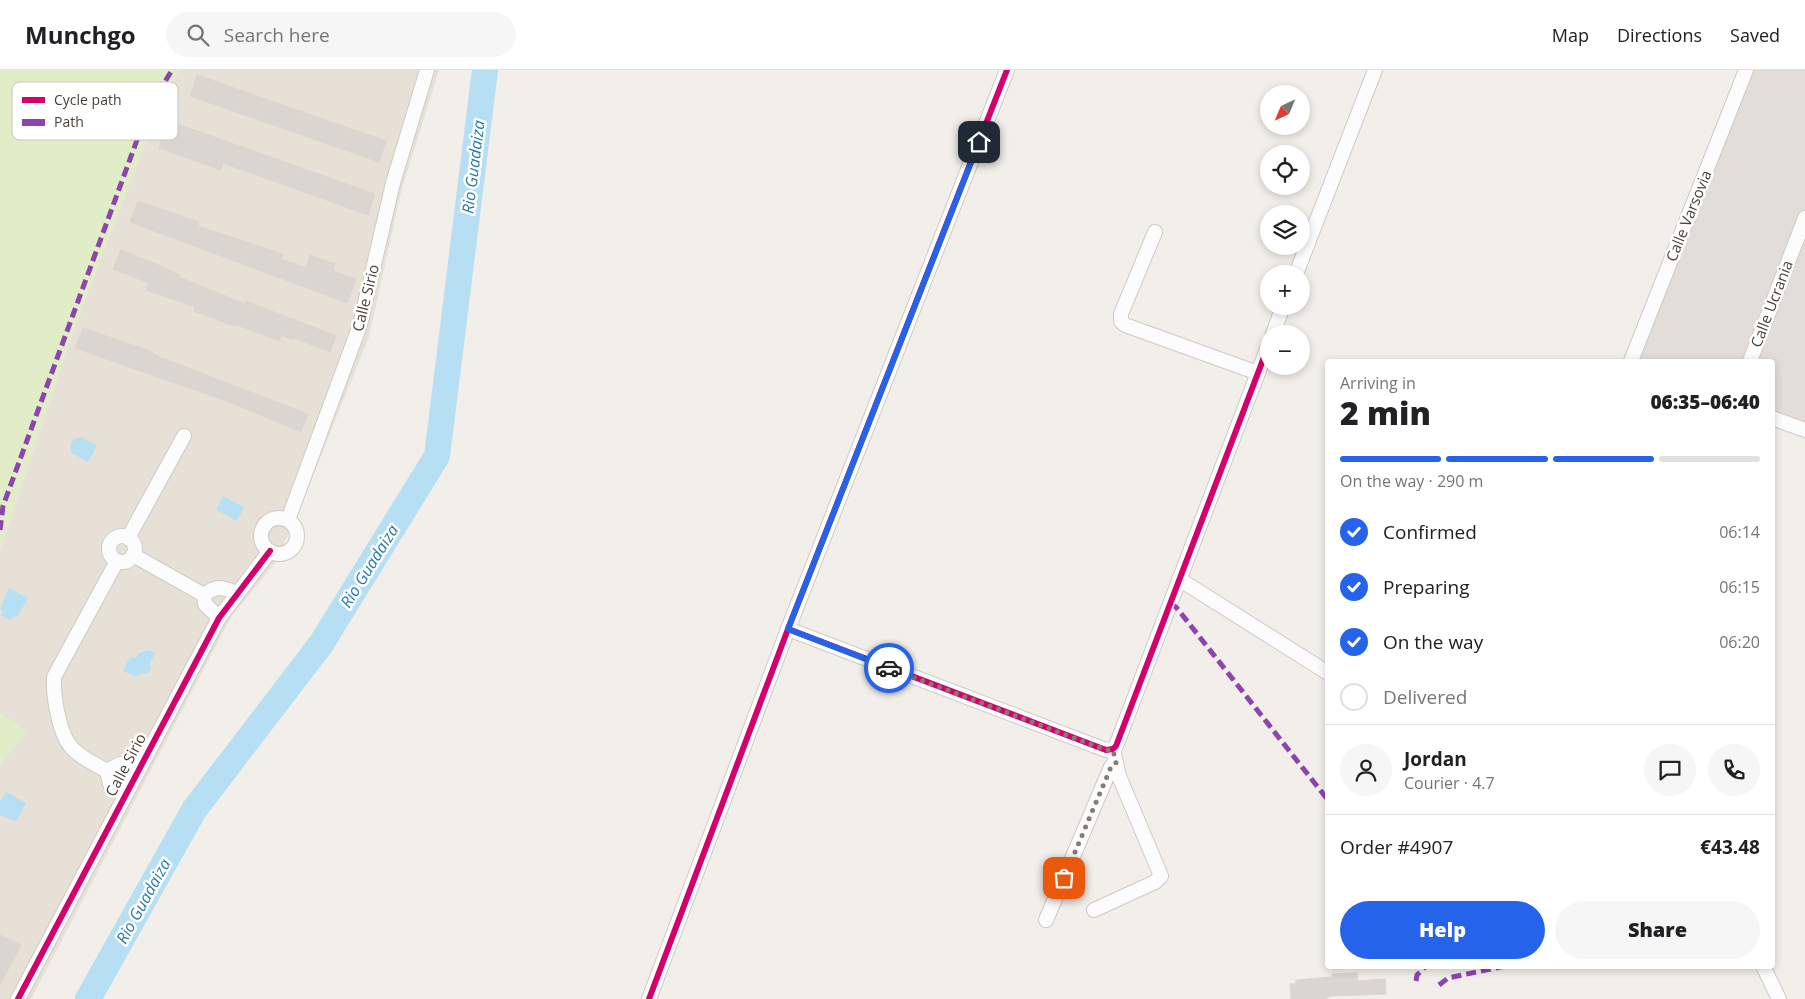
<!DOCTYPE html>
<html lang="en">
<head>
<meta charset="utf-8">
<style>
	:root { --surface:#fff; --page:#f6f6f6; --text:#202124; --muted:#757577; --line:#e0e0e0; --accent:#2563eb }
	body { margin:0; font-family:"Open Sans",sans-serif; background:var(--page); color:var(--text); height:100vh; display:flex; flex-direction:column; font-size:19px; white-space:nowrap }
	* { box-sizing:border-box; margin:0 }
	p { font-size:16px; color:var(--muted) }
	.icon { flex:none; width:28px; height:28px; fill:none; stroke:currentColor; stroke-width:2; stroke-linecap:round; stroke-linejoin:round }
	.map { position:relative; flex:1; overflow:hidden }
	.panel { position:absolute; left:1325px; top:289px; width:450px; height:610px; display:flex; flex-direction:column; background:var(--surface); border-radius:5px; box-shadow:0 2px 8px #0003 }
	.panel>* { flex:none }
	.needle { width:32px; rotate:224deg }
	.fabs { position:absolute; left:1260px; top:15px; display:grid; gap:10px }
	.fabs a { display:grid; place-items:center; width:50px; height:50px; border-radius:50%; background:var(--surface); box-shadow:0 2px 8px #0003; font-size:25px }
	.pin { position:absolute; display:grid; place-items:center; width:42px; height:42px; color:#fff; margin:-21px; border-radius:10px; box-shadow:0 2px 8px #0006 }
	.courier { position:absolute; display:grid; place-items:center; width:50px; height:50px; margin:-25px; border:4px solid #2563eb; border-radius:50%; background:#fff; color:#222; box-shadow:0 1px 6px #0007 }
	.head em { font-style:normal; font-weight:800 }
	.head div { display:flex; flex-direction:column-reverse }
	.head { display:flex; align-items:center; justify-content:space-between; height:85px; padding:0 15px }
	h1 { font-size:32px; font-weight:800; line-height:38px }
	.bar { display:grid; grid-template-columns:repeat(4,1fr); gap:8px 5px; align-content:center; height:60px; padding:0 15px }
	.bar i { height:6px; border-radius:4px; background:var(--line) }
	.bar .current { background:var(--accent) }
	.bar p { grid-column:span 4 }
	.line { display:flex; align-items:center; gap:12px; padding:0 15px; border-top:1px solid var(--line) }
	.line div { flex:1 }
	.round { display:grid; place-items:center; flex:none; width:52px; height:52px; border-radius:26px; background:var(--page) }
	ol { padding:0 15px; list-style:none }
	li { display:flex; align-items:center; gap:15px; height:55px }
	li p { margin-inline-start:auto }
	li .icon { padding:5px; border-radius:50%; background:var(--accent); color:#fff; stroke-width:4 }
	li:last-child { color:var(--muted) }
	li i { width:28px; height:28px; border:2px solid var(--line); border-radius:50% }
	.cta { display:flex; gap:10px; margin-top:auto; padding:10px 15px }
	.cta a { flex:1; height:58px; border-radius:30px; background:var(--accent); color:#fff; font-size:20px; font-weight:800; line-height:58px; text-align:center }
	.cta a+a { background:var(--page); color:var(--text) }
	header { display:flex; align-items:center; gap:30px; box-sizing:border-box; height:70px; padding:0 25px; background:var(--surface); border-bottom:1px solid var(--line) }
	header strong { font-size:24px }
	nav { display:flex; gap:28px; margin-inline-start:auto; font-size:18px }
	.search { width:350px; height:45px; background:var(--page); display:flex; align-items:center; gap:12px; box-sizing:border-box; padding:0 18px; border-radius:28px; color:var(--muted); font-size:19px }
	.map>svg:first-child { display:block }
</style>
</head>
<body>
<header>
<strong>Munchgo</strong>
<div class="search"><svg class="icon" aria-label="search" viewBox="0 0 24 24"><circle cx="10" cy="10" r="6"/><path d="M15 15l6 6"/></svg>Search here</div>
<nav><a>Map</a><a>Directions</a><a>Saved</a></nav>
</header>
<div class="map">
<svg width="1805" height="929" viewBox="0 0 1805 929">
	<rect width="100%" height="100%" fill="#f2eeea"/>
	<polygon fill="#e6e0d7" points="179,0 439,0 401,122 369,267 297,445 275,493 231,547 31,929 0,929 0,696 26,660 0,643 0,480 72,264 159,37"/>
	<polygon fill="#e2ddd8" points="1746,0 1805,0 1805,360 1773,348 1772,291 1633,291"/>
	<g fill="#e1edc7">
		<polygon points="0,0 179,0 159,37 72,264 0,480"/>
		<polygon points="0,643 26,660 0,696"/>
	</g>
	<g fill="#b6dff3">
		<polygon points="81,367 97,376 88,392 72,383 70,376 74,369"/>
		<polygon points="223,426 244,437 237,451 216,440"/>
		<polygon points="9,518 28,528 18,546 12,547 10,550 1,545 3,541 0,539"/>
		<polygon points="148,580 155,583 149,595 152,597 149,602 135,606 123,601 130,587 136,588 139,583"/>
		<polygon points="6,722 26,733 16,752 0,745 0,732"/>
	</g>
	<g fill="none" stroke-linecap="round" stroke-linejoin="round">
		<polyline stroke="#b6dff3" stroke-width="26" points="88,929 194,740 321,574 437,386 485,0"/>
	</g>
	<g fill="#dad5d0" stroke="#dad5cf">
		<polygon points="197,5 386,71 379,92 190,26"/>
		<polygon points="169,51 375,124 368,145 223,93 221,100 159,78"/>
		<polygon points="138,131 199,152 198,156 283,184 281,189 306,198 310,185 335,194 333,201 356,209 347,233 130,152"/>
		<polygon points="121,180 156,194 180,205 179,207 221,224 245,234 246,231 336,266 330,282 294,268 294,270 281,265 279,271 237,255 236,257 194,241 195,237 146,220 149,213 113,199"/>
		<polygon points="83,258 153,282 152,284 308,344 301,362 229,332 75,278"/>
		<polygon points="0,865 21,875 0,915"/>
		<polygon points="1357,903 1358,911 1385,909 1386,924 1330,926 1326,929 1291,929 1290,914 1296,914 1296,910 1332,907 1332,904"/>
	</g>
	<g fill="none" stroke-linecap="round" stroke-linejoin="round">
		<defs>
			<g id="minor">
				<polyline points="1155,162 1121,244 1121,251 1125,255 1258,303"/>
				<polyline points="1296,204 1375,0"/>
				<polyline points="1273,264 1283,236"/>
				<polyline points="1631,291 1746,0"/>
				<polyline points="1750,291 1805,148"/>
				<polyline points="1772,348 1805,360"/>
				<circle cx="279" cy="466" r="18"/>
				<polyline points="288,450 360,255 393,113 427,0"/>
				<circle cx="122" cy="479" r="13"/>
				<polyline points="128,468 184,366"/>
				<polyline points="133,485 204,525"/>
				<polyline points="1179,509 1328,603"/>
				<path d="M 219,548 L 205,534 L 204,525 C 217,514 223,518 237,523"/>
				<polyline points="788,559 1106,680 1113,679 1116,676 1269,274"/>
				<path d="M 107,701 C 97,695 83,689 74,680 C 59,667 53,625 54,607 L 117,491"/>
				<polyline points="124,726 110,714 107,701 120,694 137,702"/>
				<polyline points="1094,840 1155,812 1161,806 1119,706 1113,679"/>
				<polyline points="1046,850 1111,697 1116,693"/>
				<polyline points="1763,896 1779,929"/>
				<polyline points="18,929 219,548 270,481"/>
				<polyline points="649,929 788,559 1007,0"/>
			</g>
		</defs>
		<use href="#minor" stroke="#cecac6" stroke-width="16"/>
		<use href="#minor" stroke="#fdfcfc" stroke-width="14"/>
		<g stroke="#8e44ad" stroke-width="5" stroke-dasharray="10 5" stroke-linecap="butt">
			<polyline points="0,460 3,436 148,40 172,0"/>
			<polyline points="1170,534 1176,537 1328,730"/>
			<polyline points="1416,911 1417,905 1426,896"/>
			<polyline points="1439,915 1448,908 1505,896"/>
		</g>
		<defs>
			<g id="cycleway">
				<polyline points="788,559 1106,680 1113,679 1116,676 1269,274"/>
				<polyline points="18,929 219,548 270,481"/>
				<polyline points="649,929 788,559 1007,0"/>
			</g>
		</defs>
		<use href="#cycleway" stroke="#fff" stroke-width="9"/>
		<use href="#cycleway" stroke="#d6006c" stroke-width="6"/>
	</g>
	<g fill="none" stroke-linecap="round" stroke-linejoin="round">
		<polyline stroke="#847c74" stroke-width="5" stroke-dasharray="0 9" points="889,598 1106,680 1113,680 1116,693 1111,697 1064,808"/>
		<polyline stroke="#2563eb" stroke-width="6" points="889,598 788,559 979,72"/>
	</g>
	<g text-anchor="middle" stroke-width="5" stroke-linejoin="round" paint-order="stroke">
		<g font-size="15" fill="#483f35" stroke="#fff">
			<text transform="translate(1689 146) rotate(-68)" y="5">Calle Varsovia</text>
			<text transform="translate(366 228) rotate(-76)" y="5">Calle Sirio</text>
			<text transform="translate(1772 234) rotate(-69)" y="5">Calle Ucrania</text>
			<text transform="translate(126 695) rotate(-62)" y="5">Calle Sirio</text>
		</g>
		<g font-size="16" font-style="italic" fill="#227aad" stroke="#fff">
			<text transform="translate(473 97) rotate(-83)" y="6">Rio Guadaiza</text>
			<text transform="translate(369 496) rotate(-58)" y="6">Rio Guadaiza</text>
			<text transform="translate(143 831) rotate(-61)" y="6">Rio Guadaiza</text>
		</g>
	</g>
	<rect x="12" y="12" width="166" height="58" rx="8" fill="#fff" stroke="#c8c5c2" stroke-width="1"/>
	<rect x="22" y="27" width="23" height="6" fill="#d6006c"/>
	<rect x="22" y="49" width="23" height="7" fill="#8e44ad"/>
	<g font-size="14" fill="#483f35">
		<text x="54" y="35">Cycle path</text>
		<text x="54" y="57">Path</text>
	</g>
</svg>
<div class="fabs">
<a><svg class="needle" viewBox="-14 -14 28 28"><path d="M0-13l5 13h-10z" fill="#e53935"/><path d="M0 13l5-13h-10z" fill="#757577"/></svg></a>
<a><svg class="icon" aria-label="locate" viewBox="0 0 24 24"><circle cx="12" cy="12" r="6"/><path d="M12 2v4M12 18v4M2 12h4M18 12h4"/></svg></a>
<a><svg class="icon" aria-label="layers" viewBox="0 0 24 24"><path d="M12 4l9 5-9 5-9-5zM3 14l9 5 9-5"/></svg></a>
<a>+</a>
<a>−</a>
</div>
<div class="pin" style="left:1064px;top:808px;background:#ea580c"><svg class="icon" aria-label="bag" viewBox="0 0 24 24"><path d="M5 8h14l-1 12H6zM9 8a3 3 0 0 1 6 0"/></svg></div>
<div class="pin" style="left:979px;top:72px;background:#1f2937"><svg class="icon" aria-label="home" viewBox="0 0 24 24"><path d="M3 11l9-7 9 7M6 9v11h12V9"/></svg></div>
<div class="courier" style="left:889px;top:598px"><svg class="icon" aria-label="car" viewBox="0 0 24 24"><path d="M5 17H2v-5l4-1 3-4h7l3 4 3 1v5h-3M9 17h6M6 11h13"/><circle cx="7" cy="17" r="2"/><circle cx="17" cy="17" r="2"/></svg></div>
<section class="panel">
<div class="head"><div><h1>2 min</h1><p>Arriving in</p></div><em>06:35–06:40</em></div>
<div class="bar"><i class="current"></i><i class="current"></i><i class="current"></i><i></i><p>On the way · 290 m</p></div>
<ol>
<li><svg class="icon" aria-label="check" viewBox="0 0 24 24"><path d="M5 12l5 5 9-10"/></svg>Confirmed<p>06:14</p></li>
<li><svg class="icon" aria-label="check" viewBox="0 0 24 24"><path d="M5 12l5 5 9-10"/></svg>Preparing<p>06:15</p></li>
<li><svg class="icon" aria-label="check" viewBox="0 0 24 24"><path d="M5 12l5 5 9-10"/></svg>On the way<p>06:20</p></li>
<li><i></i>Delivered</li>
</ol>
<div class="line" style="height:90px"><a class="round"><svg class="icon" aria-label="person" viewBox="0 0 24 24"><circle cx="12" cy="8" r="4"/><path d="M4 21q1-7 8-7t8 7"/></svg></a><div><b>Jordan</b><p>Courier · 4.7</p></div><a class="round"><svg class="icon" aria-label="chat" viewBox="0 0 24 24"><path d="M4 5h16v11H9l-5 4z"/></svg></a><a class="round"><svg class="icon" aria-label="phone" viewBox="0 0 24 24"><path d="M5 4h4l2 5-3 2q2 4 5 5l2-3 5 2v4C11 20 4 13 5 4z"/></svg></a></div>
<div class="line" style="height:65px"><div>Order #4907</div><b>€43.48</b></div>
<div class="cta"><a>Help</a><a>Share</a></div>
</section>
</div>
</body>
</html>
